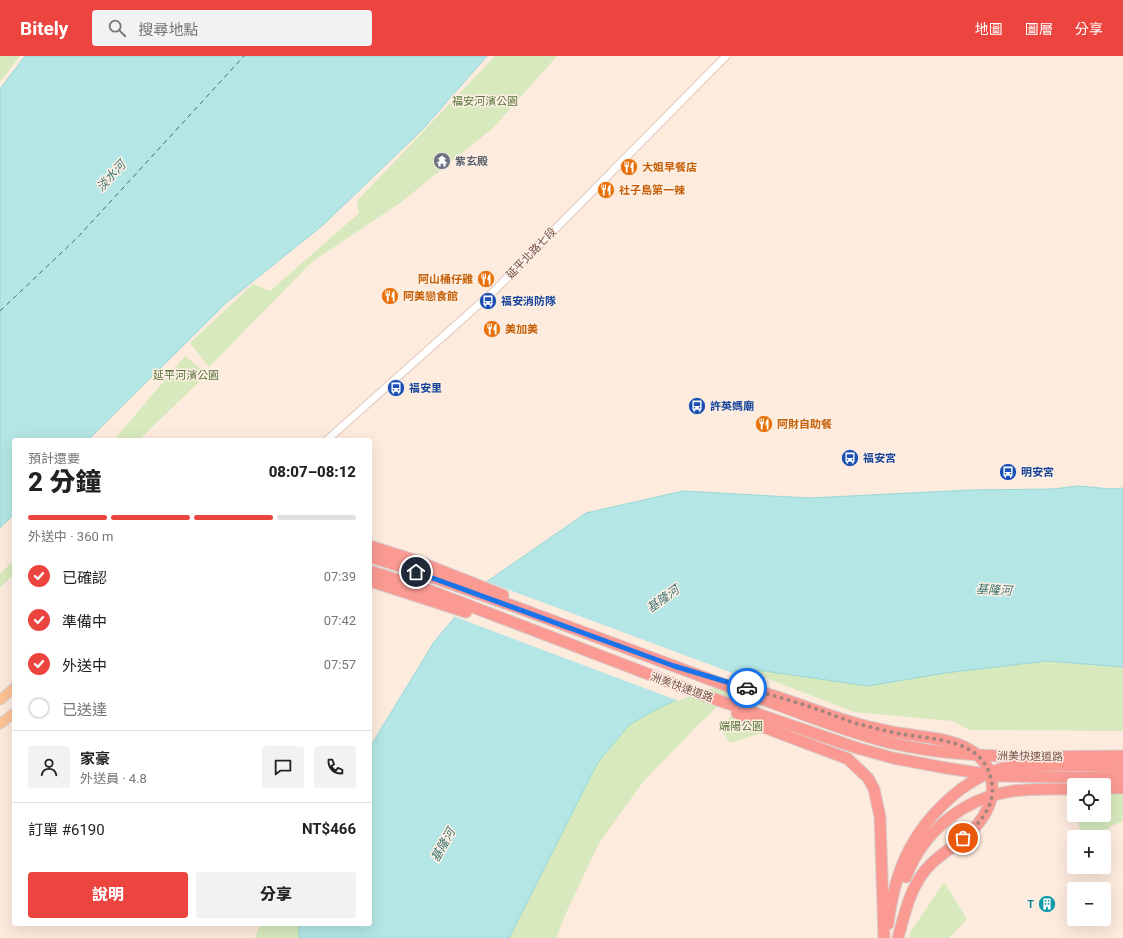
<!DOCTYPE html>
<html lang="zh-TW">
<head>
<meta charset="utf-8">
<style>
	:root { --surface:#fff; --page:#f2f2f2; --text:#222; --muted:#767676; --line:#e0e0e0; --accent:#ec443e }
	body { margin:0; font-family:Roboto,"Noto Sans TC",sans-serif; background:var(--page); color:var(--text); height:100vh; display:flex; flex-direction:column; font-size:15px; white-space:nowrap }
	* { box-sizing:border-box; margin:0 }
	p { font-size:13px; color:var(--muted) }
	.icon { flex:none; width:22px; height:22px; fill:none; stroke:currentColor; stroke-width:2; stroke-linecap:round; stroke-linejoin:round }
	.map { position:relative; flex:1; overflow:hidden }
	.drawer { position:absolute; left:12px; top:382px; width:360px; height:488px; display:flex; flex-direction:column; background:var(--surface); border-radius:4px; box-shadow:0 4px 16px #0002 }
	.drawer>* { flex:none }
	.controls { position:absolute; left:1067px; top:722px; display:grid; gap:8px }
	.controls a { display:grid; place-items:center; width:44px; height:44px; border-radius:4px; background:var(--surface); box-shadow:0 4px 16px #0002; font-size:20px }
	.pin { position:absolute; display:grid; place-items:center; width:34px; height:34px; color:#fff; margin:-17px; border:2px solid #fff; border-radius:50%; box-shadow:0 1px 4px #0007 }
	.courier { position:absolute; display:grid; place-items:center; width:40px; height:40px; margin:-20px; border:3px solid #1a73e8; border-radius:50%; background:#fff; color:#222; box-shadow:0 1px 5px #0007 }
	.headline em { font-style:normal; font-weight:800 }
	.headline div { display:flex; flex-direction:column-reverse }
	.headline { display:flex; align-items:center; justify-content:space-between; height:68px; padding:0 16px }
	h1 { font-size:26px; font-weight:800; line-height:30px }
	.bar { display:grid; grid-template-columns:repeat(4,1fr); gap:6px 4px; align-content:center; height:48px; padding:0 16px }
	.bar i { height:5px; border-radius:3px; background:var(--line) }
	.bar .current { background:var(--accent) }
	.bar p { grid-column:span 4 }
	.line { display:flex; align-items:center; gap:10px; padding:0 16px; border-top:1px solid var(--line) }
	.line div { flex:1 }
	.round { display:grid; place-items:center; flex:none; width:42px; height:42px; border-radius:4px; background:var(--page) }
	ol { padding:0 16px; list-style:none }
	li { display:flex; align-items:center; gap:12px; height:44px }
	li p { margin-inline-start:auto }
	li .icon { padding:4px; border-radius:50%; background:var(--accent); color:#fff; stroke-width:4 }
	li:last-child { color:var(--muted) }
	li i { width:22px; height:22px; border:2px solid var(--line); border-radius:50% }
	.primary-button { display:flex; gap:8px; margin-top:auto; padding:8px 16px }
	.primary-button a { flex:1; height:46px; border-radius:4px; background:var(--accent); color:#fff; font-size:16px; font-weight:800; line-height:46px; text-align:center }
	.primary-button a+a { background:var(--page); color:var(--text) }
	header { display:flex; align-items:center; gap:24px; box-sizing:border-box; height:56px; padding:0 20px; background:var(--accent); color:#fff }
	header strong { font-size:19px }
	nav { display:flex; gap:22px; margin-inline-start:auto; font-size:14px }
	.search { width:280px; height:36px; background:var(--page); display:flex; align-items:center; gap:10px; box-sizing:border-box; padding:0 14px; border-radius:4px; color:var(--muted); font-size:15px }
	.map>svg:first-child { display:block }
</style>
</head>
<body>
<header>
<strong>Bitely</strong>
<div class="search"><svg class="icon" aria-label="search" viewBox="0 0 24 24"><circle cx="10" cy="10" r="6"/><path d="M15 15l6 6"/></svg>搜尋地點</div>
<nav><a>地圖</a><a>圖層</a><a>分享</a></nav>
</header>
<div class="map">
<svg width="1123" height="882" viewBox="0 0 1123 882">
	<rect width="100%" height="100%" fill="#fdebde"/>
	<g fill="#d8eabd">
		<polygon points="0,0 20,0 0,26"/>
		<polygon points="495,0 557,0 493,72 400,147 312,206 209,311 190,287 253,228 270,235 359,157 357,145"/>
		<polygon points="185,300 207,318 139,384 114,384"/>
		<polygon points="14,504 14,518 0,532 0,518"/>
		<polygon points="1123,601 1123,675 969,674 952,665 854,656 761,620 757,617 764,611 969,614 985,608 1004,611 1009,603"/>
		<polygon points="757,613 698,669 643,726 599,787 566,857 556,882 509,882 598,706 629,669 653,655 693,636 741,623"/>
		<polygon points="734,657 765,676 730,687 719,671"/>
		<polygon points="1104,737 1123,737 1123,765 1111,770 1099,779 1100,781 1083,781 1075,759 1104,759"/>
		<polygon points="944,826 967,863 949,882 910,882 910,877"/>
		<polygon points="260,868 299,868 299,882 255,882"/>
	</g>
	<g fill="#b3e6e4" stroke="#99d8d6">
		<polygon points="25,0 487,0 423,73 323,169 226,247 88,384 14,384 14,458 0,472 0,33"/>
		<polygon points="1078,430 1112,433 1123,432 1123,611 1047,605 945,617 868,630 757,614 741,622 693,636 653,655 629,669 598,706 509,882 299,882 299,868 370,868 370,691 434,586 482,529 586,457 683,435 809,442 971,434 1053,433"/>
	</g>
	<polygon fill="#fdebde" points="485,525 746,622 742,624 693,638 679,645 453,560"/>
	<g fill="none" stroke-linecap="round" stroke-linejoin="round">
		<polyline stroke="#377372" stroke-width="1" stroke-dasharray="5 4" stroke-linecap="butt" points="0,255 78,181 244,0"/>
		<defs>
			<polyline id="minor" points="327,384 494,235 726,0"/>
			<g id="major">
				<polyline points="0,644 14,632"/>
				<polyline points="0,668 14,657"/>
			</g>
			<g id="highway">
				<polyline points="370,490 417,505 503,539"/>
				<path d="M 370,501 C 419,515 467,534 516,551 C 594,580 671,609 749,638 C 794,655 836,672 883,685 C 961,705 1043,700 1123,700"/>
				<polyline points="370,515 423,532 703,639 857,692 893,702 946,712 1000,720 1123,722"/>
				<polyline points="370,525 466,556"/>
				<path d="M 765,637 C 799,647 832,662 866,670 C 879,673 892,676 905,678 C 938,683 987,685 992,727 C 994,743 987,757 977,769 C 964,785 945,794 931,808 C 911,827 905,856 898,882"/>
				<polyline points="737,657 766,672 848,703 868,722 874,733 880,761 884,882"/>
				<polyline points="1104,732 1123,732"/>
				<path d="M 906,821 C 923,775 964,742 1013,735 C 1033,732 1054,733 1074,733"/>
				<path d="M 888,868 C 895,810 915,769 961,733 C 975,723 993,713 1010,711 C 1047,707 1086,710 1123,711"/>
			</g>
		</defs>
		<use href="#minor" stroke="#e3c7bd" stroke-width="9"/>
		<use href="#major" stroke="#d8cdcb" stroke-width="11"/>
		<use href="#highway" stroke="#d8cdcb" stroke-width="13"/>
		<use href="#minor" stroke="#fff" stroke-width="7"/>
		<use href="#major" stroke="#fec294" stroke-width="9"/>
		<use href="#highway" stroke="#fa9a92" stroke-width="11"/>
	</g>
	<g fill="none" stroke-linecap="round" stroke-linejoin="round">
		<path stroke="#a3847b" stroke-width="4" stroke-dasharray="0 7.2" d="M 747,632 C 771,639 796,646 820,654 C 835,660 850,666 866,670 C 878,673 890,676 902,678 C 936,684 986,683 992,728 C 995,751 979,768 963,782"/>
		<polyline stroke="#1a73e8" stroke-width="5" points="416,516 674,610 747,632"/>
	</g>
	<defs>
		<symbol id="temple-disc" viewBox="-11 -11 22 22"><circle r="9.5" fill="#6b7280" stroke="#fff0e5"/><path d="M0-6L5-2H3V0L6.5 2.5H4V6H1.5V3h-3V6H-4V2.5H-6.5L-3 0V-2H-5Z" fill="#fff"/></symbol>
		<symbol id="restaurant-disc" viewBox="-11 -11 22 22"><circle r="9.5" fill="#e8710a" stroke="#fff0e5"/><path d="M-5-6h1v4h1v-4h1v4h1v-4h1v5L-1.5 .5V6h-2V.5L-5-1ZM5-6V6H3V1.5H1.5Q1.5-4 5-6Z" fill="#fff"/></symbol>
		<symbol id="bus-disc" viewBox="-11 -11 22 22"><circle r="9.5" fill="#1a4fb4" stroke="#fff0e5"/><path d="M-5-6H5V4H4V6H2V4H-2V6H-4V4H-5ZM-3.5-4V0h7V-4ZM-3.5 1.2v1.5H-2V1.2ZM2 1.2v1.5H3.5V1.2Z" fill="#fff"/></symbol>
		<symbol id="building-disc" viewBox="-11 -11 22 22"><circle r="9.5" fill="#0f9aa8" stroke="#fff0e5"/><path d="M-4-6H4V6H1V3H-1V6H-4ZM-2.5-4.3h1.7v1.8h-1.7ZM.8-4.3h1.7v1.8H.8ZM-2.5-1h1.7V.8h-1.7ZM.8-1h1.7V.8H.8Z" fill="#fff"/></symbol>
	</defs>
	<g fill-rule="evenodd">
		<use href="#temple-disc" x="432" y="95" width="20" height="20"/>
		<use href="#restaurant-disc" x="619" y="101" width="20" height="20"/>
		<use href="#restaurant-disc" x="596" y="124" width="20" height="20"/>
		<use href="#restaurant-disc" x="476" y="213" width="20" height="20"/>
		<use href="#restaurant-disc" x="380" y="230" width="20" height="20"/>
		<use href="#bus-disc" x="478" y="235" width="20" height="20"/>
		<use href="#restaurant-disc" x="482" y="263" width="20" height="20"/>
		<use href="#bus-disc" x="386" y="322" width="20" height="20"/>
		<use href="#bus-disc" x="687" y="340" width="20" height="20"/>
		<use href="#restaurant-disc" x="754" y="358" width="20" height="20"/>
		<use href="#bus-disc" x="840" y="392" width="20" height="20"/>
		<use href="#bus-disc" x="998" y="406" width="20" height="20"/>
		<use href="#building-disc" x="1037" y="838" width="20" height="20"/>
	</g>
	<g text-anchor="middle" stroke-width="3" stroke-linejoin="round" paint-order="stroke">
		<g font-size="11" fill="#57743c" stroke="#fff0e5">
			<text x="485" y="49">福安河濱公園</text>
			<text x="186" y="323">延平河濱公園</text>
			<text x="741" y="674">端陽公園</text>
		</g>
		<g font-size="11" font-weight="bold" fill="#5b616d" stroke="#fff0e5" text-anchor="start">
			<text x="455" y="109">紫玄殿</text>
		</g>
		<g font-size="11" font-weight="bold" fill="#c56008" stroke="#fff0e5" text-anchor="start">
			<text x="642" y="115">大姐早餐店</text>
			<text x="619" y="138">社子島第一辣</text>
			<text x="473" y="227" text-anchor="end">阿山桶仔雞</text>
			<text x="403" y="244">阿美戀食館</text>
			<text x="505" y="277">美加美</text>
			<text x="777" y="372">阿財自助餐</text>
		</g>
		<g font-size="11" fill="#734d46" stroke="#fff0e5">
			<text transform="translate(531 197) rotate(-46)" y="4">延平北路七段</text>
			<text transform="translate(682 631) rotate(20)" y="4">洲美快速道路</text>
			<text transform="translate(1030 700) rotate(1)" y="4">洲美快速道路</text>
		</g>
		<g font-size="11" font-weight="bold" fill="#164399" stroke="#fff0e5" text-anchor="start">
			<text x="501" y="249">福安消防隊</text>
			<text x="409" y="336">福安里</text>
			<text x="710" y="354">許英媽廟</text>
			<text x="863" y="406">福安宮</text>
			<text x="1021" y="420">明安宮</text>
		</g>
		<g font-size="11" font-weight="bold" fill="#0d838f" stroke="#fff0e5" text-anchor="end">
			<text x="1034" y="852">T</text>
		</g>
		<g font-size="12" font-style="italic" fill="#377372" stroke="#fff0e5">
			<text transform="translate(111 120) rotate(-47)" y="4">淡水河</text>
			<text transform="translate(994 534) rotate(3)" y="4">基隆河</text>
			<text transform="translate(663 543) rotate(-36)" y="4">基隆河</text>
			<text transform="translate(443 789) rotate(-61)" y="4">基隆河</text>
		</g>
	</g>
</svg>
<div class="controls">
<a><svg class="icon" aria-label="locate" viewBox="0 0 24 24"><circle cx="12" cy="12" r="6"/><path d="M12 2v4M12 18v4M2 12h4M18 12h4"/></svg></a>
<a>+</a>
<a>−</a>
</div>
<div class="pin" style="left:963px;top:782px;background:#ea580c"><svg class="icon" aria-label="bag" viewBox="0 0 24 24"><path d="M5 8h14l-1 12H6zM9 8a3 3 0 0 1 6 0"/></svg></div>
<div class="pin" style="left:416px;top:516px;background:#1f2937"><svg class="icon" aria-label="home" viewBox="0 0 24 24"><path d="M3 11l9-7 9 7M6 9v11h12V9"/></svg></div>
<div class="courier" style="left:747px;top:632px"><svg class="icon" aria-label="car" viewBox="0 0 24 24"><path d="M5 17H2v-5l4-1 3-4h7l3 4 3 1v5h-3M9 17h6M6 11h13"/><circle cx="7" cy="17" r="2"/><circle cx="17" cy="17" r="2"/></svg></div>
<section class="drawer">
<div class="headline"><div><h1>2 分鐘</h1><p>預計還要</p></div><em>08:07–08:12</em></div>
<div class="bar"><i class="current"></i><i class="current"></i><i class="current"></i><i></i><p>外送中 · 360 m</p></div>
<ol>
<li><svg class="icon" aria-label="check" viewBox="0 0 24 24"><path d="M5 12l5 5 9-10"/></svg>已確認<p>07:39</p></li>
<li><svg class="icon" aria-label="check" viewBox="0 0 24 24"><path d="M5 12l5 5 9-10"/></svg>準備中<p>07:42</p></li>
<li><svg class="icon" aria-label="check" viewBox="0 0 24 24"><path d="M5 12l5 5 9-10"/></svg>外送中<p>07:57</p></li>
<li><i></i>已送達</li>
</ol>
<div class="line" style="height:72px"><a class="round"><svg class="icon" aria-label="person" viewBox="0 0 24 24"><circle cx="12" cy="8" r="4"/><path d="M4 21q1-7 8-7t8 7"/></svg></a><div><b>家豪</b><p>外送員 · 4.8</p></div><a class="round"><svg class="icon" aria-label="chat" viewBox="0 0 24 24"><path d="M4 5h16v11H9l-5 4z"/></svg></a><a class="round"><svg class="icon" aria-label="phone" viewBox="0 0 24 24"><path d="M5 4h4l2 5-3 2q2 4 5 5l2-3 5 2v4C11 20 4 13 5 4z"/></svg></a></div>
<div class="line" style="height:52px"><div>訂單 #6190</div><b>NT$466</b></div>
<div class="primary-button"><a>說明</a><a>分享</a></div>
</section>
</div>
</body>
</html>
